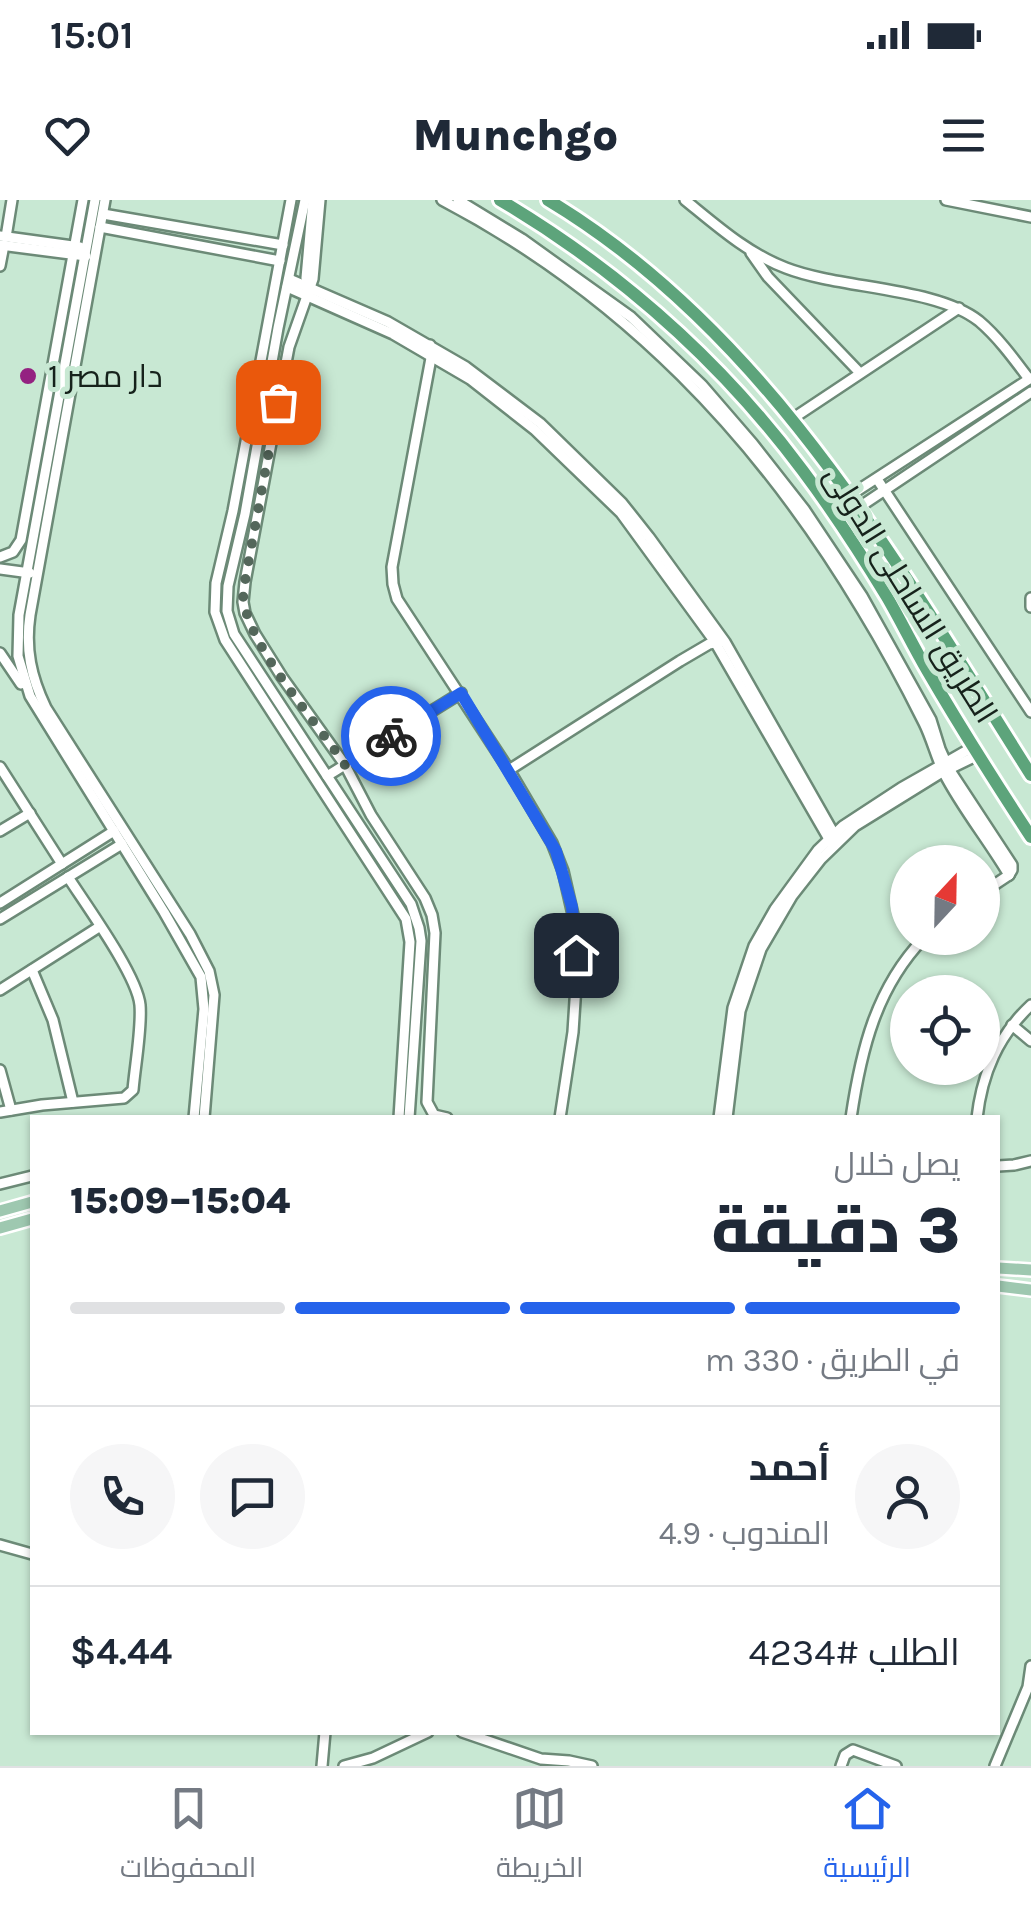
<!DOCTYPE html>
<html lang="ar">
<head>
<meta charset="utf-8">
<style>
	:root { --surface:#fff; --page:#f6f6f7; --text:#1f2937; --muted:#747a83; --line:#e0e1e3; --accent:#2563eb }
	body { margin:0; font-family:Karla,Cairo,sans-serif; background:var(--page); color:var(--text); direction:rtl; height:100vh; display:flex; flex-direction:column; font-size:38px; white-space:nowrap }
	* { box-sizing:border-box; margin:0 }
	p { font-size:32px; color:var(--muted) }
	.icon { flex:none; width:55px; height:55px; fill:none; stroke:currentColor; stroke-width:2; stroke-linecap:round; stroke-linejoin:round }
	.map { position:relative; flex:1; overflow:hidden; direction:ltr }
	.drawer { position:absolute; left:30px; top:915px; width:970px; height:620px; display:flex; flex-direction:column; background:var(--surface); border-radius:0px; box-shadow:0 2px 8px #0004; direction:rtl }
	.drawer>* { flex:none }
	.needle { width:65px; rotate:22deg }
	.buttons { position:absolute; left:890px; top:645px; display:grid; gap:20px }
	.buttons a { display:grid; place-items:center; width:110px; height:110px; border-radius:50%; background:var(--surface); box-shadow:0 2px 8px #0004; font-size:50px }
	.pin { position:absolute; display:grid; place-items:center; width:85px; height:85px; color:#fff; margin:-42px; border-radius:20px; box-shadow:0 5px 15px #0006 }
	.courier { position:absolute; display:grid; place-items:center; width:100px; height:100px; margin:-50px; border:8px solid #2563eb; border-radius:50%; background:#fff; color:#222; box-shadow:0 2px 12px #0007 }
	.head em { font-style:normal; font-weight:800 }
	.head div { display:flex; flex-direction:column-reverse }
	.head { display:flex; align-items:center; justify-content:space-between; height:170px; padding:0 40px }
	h1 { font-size:65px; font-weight:800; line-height:75px }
	.bar { display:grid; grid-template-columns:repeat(4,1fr); gap:15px 10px; align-content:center; height:120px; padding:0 40px }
	.bar i { height:12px; border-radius:8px; background:var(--line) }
	.bar .selected { background:var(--accent) }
	.bar p { grid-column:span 4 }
	.line { display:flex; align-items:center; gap:25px; padding:0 40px; border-top:2px solid var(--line) }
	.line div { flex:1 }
	.round { display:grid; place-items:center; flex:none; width:105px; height:105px; border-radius:52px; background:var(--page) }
	.status { display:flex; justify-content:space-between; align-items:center; height:70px; padding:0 50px; background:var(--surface); direction:ltr }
	.status svg { height:28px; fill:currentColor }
	header { display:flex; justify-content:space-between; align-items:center; height:130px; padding:0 40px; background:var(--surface); font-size:45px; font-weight:800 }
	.dock { display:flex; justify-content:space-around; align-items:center; height:140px; border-top:2px solid var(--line); background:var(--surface); font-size:28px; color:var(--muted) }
	.dock a { display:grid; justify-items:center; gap:5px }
	.dock .selected { color:var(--accent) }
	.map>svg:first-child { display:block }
</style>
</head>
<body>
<div class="status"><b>15:01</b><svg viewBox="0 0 49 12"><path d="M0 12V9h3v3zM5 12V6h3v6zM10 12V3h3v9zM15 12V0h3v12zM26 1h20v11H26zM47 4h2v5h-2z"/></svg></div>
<header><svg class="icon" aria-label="menu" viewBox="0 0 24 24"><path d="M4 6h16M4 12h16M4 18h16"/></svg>Munchgo<svg class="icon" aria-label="heart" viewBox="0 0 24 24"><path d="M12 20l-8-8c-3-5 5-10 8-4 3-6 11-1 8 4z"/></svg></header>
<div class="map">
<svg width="1031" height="1566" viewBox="0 0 1031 1566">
	<rect width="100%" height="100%" fill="#c8e8d3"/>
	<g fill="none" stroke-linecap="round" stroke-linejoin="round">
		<defs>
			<g id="minor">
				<polyline points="95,0 19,415 18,456 30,496 164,712 201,777 204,809 194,918"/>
				<path d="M 105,0 L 30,415 C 25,449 31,477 46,508 L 190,734 L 209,771 L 214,795 L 204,918"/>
				<polyline points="291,0 233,311 216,383 215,412 225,440 406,719 410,742 399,918"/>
				<polyline points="305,0 278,128 245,314 228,386 227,411 234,434 411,704 419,728 421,741 409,918"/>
				<polyline points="320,0 313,79 289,147 245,382 243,402 245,413 255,434 282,477 345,565 371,615 425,698 432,715 435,733 427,902 434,915 447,918"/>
				<path d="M 442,0 C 623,95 758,236 862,410 C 884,446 905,485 924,523 C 932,539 936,557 944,573 C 962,608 989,641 1009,675"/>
				<polyline points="458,0 522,39 631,117 702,185 753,244 804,309 862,396 931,520 940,549 949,569 1012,665 1012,670 1009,675"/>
				<path d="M 685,0 C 717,26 747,53 786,68 C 840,89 936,87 979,121 C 998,137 1014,159 1029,179"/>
				<polyline points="946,0 1031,17"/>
				<polyline points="103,14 283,45"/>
				<polyline points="100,27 280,61"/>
				<polyline points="0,36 80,47"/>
				<polyline points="6,37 12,0"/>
				<polyline points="0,45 86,56"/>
				<polyline points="751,53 768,77 860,173"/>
				<polyline points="0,66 4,45"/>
				<polyline points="289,79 388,122 466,167 540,223 622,303 649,337 725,442 838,641"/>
				<polyline points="287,87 393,134 470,179 535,230 621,313 715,442 833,646"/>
				<polyline points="308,87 306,78 313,0"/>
				<polyline points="430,145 431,158 392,367 393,384 397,399 509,570 552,643 563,671 574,719 576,785 573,832 560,918"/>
				<polyline points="792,219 959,108"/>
				<polyline points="877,279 1031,512"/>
				<polyline points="849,296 1031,178"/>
				<polyline points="858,308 1031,192"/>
				<polyline points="0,357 13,352 21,340 83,0"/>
				<polyline points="0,369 30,373"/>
				<polyline points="1031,398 1031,407"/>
				<polyline points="0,453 21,484"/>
				<polyline points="0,567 62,664"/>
				<polyline points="509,570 680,461 709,444 719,442"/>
				<polyline points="327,576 461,493"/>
				<polyline points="0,631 30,613"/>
				<polyline points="982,693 1009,675"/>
				<polyline points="0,703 114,631"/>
				<polyline points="0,719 122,644"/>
				<polyline points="32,770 53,820 73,902"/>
				<polyline points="0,790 99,727"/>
				<polyline points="1012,825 1031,841"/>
				<polyline points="0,870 11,910"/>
				<path d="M 0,912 L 42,905 L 124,898 L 133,890 C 135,866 142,828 140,805 C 137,775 86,705 68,677"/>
				<polyline points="719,918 733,808 754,746 775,709 818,650 843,626 901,588 973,547"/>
				<polyline points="727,918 740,811 761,749 792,696 821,659 855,626 939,574 978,555"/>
				<path d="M 851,918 C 861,850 876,788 924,738"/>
				<path d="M 977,918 C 982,873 998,836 1031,805"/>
				<polyline points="998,966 1014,965 1031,961"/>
				<polyline points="0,984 32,976"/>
				<polyline points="0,1345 32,1354"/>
				<polyline points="462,1532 541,1559 569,1561 592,1566"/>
				<polyline points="322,1566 325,1532"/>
				<polyline points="344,1566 373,1558 428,1532"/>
				<polyline points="841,1566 845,1555 853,1550 896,1566"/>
				<polyline points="995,1566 1028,1487 1031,1466"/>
			</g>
			<g id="major">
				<polyline points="0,1011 32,1002"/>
				<polyline points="0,1028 32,1019"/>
				<polyline points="998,1068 1031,1070"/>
				<polyline points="998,1086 1031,1090"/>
			</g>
			<g id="highway">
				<path d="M 500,0 C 618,70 721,161 803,271 C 833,311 861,354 887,397 C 901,421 913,446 927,470 C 960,527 995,582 1031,637"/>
				<path d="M 548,0 C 768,132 898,365 1031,575"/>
			</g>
		</defs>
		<use href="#minor" stroke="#6c8a77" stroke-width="14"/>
		<use href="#major" stroke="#fff" stroke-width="16"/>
		<use href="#highway" stroke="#fff" stroke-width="18"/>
		<use href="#minor" stroke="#fff" stroke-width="9"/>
		<use href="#major" stroke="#9ec8b0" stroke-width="11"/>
		<use href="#highway" stroke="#5da47b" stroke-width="12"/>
	</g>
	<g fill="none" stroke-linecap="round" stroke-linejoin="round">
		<path stroke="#54675b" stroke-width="10" stroke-dasharray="0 18" d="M 278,202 L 243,392 C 243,442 317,522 345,565 L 391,536"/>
		<polyline stroke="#2563eb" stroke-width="12" points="391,536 461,493 556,651 572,707 576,755"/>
	</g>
	<circle fill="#942281" stroke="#c8e8d3" stroke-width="4" cx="28" cy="176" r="10"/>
	<g text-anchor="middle" stroke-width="10" stroke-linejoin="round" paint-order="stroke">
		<g font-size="32" fill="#16221b" stroke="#c8e8d3" text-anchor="start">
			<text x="48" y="187">دار مصر 1</text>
		</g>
		<g font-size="32" fill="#16221b" stroke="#c8e8d3">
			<text transform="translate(911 394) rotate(58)" y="11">الطريق الساحلى الدولى</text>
		</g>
	</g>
</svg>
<div class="buttons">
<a><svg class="needle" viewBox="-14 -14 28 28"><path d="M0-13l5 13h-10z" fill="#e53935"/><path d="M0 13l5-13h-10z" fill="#747a83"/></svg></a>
<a><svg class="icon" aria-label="locate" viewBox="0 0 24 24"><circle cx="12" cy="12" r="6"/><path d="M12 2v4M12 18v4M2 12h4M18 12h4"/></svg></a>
</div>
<div class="pin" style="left:278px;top:202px;background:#ea580c"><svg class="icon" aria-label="bag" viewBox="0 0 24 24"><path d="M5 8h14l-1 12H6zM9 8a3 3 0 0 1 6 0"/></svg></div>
<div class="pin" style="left:576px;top:755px;background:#1f2937"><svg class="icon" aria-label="home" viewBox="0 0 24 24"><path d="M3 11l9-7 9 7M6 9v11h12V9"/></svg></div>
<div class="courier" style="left:391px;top:536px"><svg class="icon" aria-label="bike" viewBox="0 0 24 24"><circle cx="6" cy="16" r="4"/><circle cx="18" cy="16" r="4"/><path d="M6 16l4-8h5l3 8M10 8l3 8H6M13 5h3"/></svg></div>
<section class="drawer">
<div class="head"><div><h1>3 دقيقة</h1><p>يصل خلال</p></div><em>15:04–15:09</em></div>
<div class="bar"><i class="selected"></i><i class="selected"></i><i class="selected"></i><i></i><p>في الطريق · 330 m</p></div>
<div class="line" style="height:180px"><a class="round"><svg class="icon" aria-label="person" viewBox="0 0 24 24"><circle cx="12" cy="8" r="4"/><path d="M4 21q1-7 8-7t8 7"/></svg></a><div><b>أحمد</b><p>المندوب · 4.9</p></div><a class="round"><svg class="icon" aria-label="chat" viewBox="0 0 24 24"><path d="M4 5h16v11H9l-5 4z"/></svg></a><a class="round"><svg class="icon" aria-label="phone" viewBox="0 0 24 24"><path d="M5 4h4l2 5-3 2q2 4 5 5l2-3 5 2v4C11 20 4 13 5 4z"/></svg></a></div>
<div class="line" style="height:130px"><div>الطلب #4234</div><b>$4.44</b></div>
</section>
</div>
<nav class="dock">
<a class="selected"><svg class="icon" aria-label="home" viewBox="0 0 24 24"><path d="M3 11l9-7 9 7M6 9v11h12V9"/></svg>الرئيسية</a>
<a><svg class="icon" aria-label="map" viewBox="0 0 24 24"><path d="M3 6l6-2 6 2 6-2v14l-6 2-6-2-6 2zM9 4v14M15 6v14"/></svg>الخريطة</a>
<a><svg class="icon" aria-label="saved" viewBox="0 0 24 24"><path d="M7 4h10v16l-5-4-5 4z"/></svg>المحفوظات</a>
</nav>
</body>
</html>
